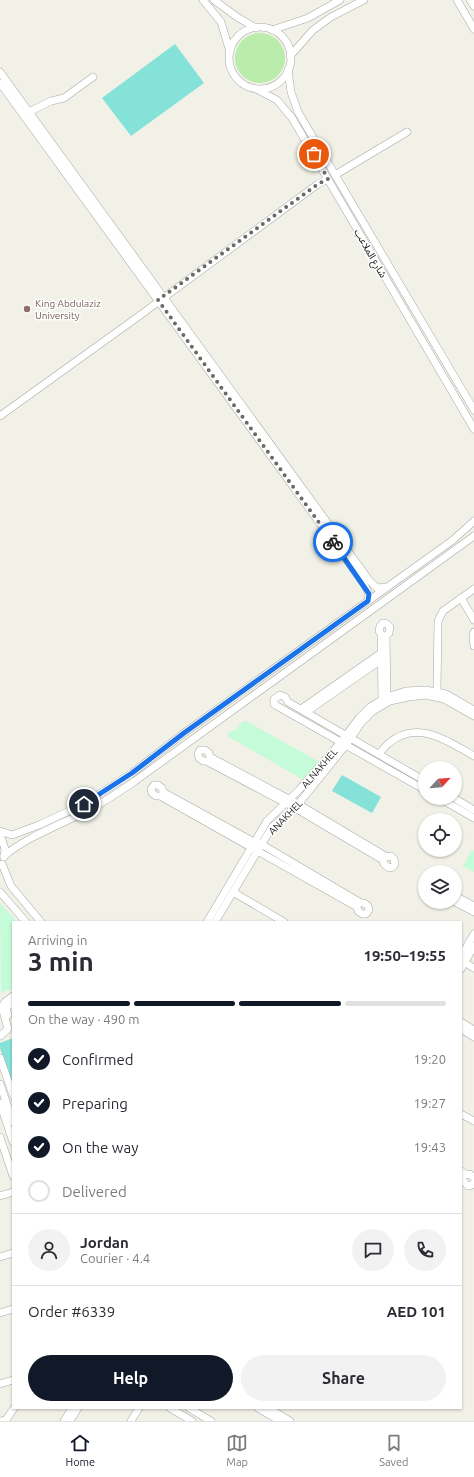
<!DOCTYPE html>
<html lang="en">
<head>
<meta charset="utf-8">
<style>
	:root { --surface:#fff; --page:#f2f2f3; --text:#2b2b33; --muted:#7c7c81; --line:#e1e1e2; --accent:#111827 }
	body { margin:0; font-family:Ubuntu,"Noto Sans Arabic",sans-serif; background:var(--page); color:var(--text); height:100vh; display:flex; flex-direction:column; font-size:15px; white-space:nowrap }
	* { box-sizing:border-box; margin:0 }
	p { font-size:13px; color:var(--muted) }
	.icon { flex:none; width:22px; height:22px; fill:none; stroke:currentColor; stroke-width:2; stroke-linecap:round; stroke-linejoin:round }
	.map { position:relative; flex:1; overflow:hidden }
	.panel { position:absolute; left:12px; top:921px; width:450px; height:488px; display:flex; flex-direction:column; background:var(--surface); border-radius:0px; box-shadow:0 1px 3px #0004 }
	.panel>* { flex:none }
	.needle { width:26px; rotate:64deg }
	.tools { position:absolute; left:418px; top:761px; display:grid; gap:8px }
	.tools a { display:grid; place-items:center; width:44px; height:44px; border-radius:50%; background:var(--surface); box-shadow:0 1px 3px #0004; font-size:20px }
	.pin { position:absolute; display:grid; place-items:center; width:34px; height:34px; color:#fff; margin:-17px; border:2px solid #fff; border-radius:50%; box-shadow:0 1px 4px #0007 }
	.courier { position:absolute; display:grid; place-items:center; width:40px; height:40px; margin:-20px; border:3px solid #1a73e8; border-radius:50%; background:#fff; color:#222; box-shadow:0 1px 5px #0007 }
	.headline em { font-style:normal; font-weight:600 }
	.headline div { display:flex; flex-direction:column-reverse }
	.headline { display:flex; align-items:center; justify-content:space-between; height:68px; padding:0 16px }
	h1 { font-size:26px; font-weight:600; line-height:30px }
	.bar { display:grid; grid-template-columns:repeat(4,1fr); gap:6px 4px; align-content:center; height:48px; padding:0 16px }
	.bar i { height:5px; border-radius:3px; background:var(--line) }
	.bar .active { background:var(--accent) }
	.bar p { grid-column:span 4 }
	.line { display:flex; align-items:center; gap:10px; padding:0 16px; border-top:1px solid var(--line) }
	.line div { flex:1 }
	.round { display:grid; place-items:center; flex:none; width:42px; height:42px; border-radius:21px; background:var(--page) }
	ol { padding:0 16px; list-style:none }
	li { display:flex; align-items:center; gap:12px; height:44px }
	li p { margin-inline-start:auto }
	li .icon { padding:4px; border-radius:50%; background:var(--accent); color:#fff; stroke-width:4 }
	li:last-child { color:var(--muted) }
	li i { width:22px; height:22px; border:2px solid var(--line); border-radius:50% }
	.cta { display:flex; gap:8px; margin-top:auto; padding:8px 16px }
	.cta a { flex:1; height:46px; border-radius:24px; background:var(--accent); color:#fff; font-size:16px; font-weight:600; line-height:46px; text-align:center }
	.cta a+a { background:var(--page); color:var(--text) }
	.tab-bar { display:flex; justify-content:space-around; align-items:center; height:56px; border-top:1px solid var(--line); background:var(--surface); font-size:11px; color:var(--muted) }
	.tab-bar a { display:grid; justify-items:center; gap:2px }
	.tab-bar .active { color:var(--accent) }
	.map>svg:first-child { display:block }
</style>
</head>
<body>
<div class="map">
<svg width="474" height="1421" viewBox="0 0 474 1421">
	<rect width="100%" height="100%" fill="#f1f1e7"/>
	<circle fill="#baecac" cx="260" cy="58" r="25"/>
	<g fill="#c4fbd8">
		<polygon points="246,721 319,762 302,779 229,737 228,733 237,729 242,722"/>
		<polygon points="472,850 474,851 474,872 463,866"/>
		<polygon points="0,903 17,922 13,922 13,988 1,993"/>
	</g>
	<g fill="#84e2d8">
		<polygon points="175,44 204,83 131,136 102,98"/>
		<polygon points="342,775 381,797 372,813 332,791"/>
		<polygon points="13,1038 13,1086 0,1048 0,1043"/>
	</g>
	<g fill="none" stroke-linecap="round" stroke-linejoin="round">
		<defs>
			<g id="minor">
				<polyline points="203,0 221,22 230,52"/>
				<polyline points="214,0 237,17 256,28"/>
				<polyline points="457,0 474,29"/>
				<polyline points="470,0 474,6"/>
				<circle cx="260" cy="58" r="31"/>
				<polyline points="272,30 308,18 340,0"/>
				<polyline points="290,56 313,30 331,17 364,0"/>
				<polyline points="288,70 291,92 298,112 474,410"/>
				<polyline points="0,72 369,580 377,588 387,587"/>
				<polyline points="0,83 364,584 369,594 368,601"/>
				<polyline points="256,89 277,100 292,118 474,429"/>
				<polyline points="29,112 51,101 64,98 93,77"/>
				<polyline points="335,175 407,132"/>
				<polyline points="0,416 139,316 318,184 328,179"/>
				<polyline points="461,598 474,620"/>
				<polyline points="474,632 473,636 474,646"/>
				<polyline points="437,692 438,621 443,611 474,589"/>
				<polyline points="382,700 381,634 379,631 380,626 383,623 387,624 390,627 389,633 386,636 387,697"/>
				<polyline points="301,709 381,653"/>
				<polyline points="306,712 381,660"/>
				<polygon points="200,750 205,750 209,753 210,757 298,804 387,857 391,856 394,859 395,864 393,867 389,868 384,864 383,860 295,808 206,761 203,761 199,758 198,754"/>
				<path d="M 379,754 C 382,751 385,746 389,743 C 417,719 448,741 474,756"/>
				<polyline points="425,781 288,702 285,697 280,695 274,699 274,704 277,706 425,790"/>
				<polygon points="154,785 158,785 162,788 163,792 254,842 261,844 361,903 364,903 368,906 369,910 366,914 362,914 358,911 357,907 160,796 156,796 152,793 151,789"/>
				<polyline points="439,798 474,818"/>
				<polyline points="454,798 474,810"/>
				<polyline points="0,831 12,835 39,825 84,804 132,773 184,733 453,540 474,521"/>
				<polyline points="0,834 5,849 4,857"/>
				<path d="M 4,856 C 28,836 58,826 85,812 C 103,803 119,792 135,781 L 474,536"/>
				<polyline points="2,864 11,886 41,922"/>
				<polyline points="425,882 424,883 425,888"/>
				<polyline points="0,892 26,922"/>
				<polyline points="233,892 284,922"/>
				<polyline points="455,896 474,906"/>
				<polyline points="455,902 474,912"/>
				<polyline points="207,922 267,821 299,790 341,742 359,718 370,707 387,697 406,691 426,690 446,694 474,710"/>
				<polyline points="215,922 272,827 295,808 346,745 361,723 373,711 390,701 408,697 426,695 444,699 474,716"/>
				<polyline points="461,956 474,934"/>
				<polyline points="461,960 474,968"/>
				<polyline points="461,969 474,946"/>
				<polyline points="8,1015 6,1008 13,1002"/>
				<polyline points="461,1022 474,1030"/>
				<polyline points="461,1029 474,1037"/>
				<polyline points="0,1036 8,1029 2,1007 5,1002 13,996"/>
				<polyline points="0,1058 13,1095"/>
				<polyline points="0,1084 13,1122"/>
				<polyline points="0,1103 13,1142"/>
				<polyline points="461,1114 474,1121"/>
				<polyline points="0,1137 13,1176"/>
				<polyline points="461,1171 467,1175 470,1174 474,1178"/>
				<polyline points="461,1177 464,1182 468,1186 472,1185 474,1183"/>
				<polyline points="0,1196 13,1192"/>
				<polyline points="0,1257 13,1253"/>
				<polyline points="0,1313 13,1309"/>
				<polyline points="0,1384 13,1380"/>
				<polyline points="170,1408 192,1421"/>
				<polyline points="189,1408 211,1421"/>
				<polyline points="258,1408 280,1421"/>
				<polyline points="268,1408 290,1421"/>
				<polyline points="1,1421 6,1420 14,1408"/>
				<polyline points="64,1421 72,1408"/>
				<polyline points="70,1421 78,1408"/>
				<polyline points="131,1421 139,1408"/>
			</g>
		</defs>
		<use href="#minor" stroke="#a8a8a8" stroke-width="8"/>
		<use href="#minor" stroke="#fff" stroke-width="7"/>
	</g>
	<g fill="none" stroke-linecap="round" stroke-linejoin="round">
		<polyline stroke="#6a6a66" stroke-width="4" stroke-dasharray="0 7.2" points="314,154 328,179 318,184 158,300 333,542"/>
		<polyline stroke="#1a73e8" stroke-width="5" points="84,804 132,773 184,733 368,601 369,594 333,542"/>
	</g>
	<circle fill="#8d6e63" stroke="#fff" stroke-width="1.5" cx="27" cy="309" r="4"/>
	<g text-anchor="middle" stroke-width="3" stroke-linejoin="round" paint-order="stroke">
		<g font-size="10" fill="#212121" stroke="#fff">
			<text transform="translate(371 253) rotate(60)" y="4">شارع الملاعب</text>
			<text transform="translate(319 768) rotate(-49)" y="4">ALNAKHEL</text>
			<text transform="translate(285 817) rotate(-46)" y="4">ANAKHEL</text>
		</g>
		<g font-size="10" fill="#785e54" stroke="#fff" text-anchor="start">
			<text x="35" y="307">King Abdulaziz<tspan x="35" dy="12">University</tspan></text>
		</g>
	</g>
</svg>
<div class="tools">
<a><svg class="needle" viewBox="-14 -14 28 28"><path d="M0-13l5 13h-10z" fill="#e53935"/><path d="M0 13l5-13h-10z" fill="#7c7c81"/></svg></a>
<a><svg class="icon" aria-label="locate" viewBox="0 0 24 24"><circle cx="12" cy="12" r="6"/><path d="M12 2v4M12 18v4M2 12h4M18 12h4"/></svg></a>
<a><svg class="icon" aria-label="layers" viewBox="0 0 24 24"><path d="M12 4l9 5-9 5-9-5zM3 14l9 5 9-5"/></svg></a>
</div>
<div class="pin" style="left:314px;top:154px;background:#ea580c"><svg class="icon" aria-label="bag" viewBox="0 0 24 24"><path d="M5 8h14l-1 12H6zM9 8a3 3 0 0 1 6 0"/></svg></div>
<div class="pin" style="left:84px;top:804px;background:#1f2937"><svg class="icon" aria-label="home" viewBox="0 0 24 24"><path d="M3 11l9-7 9 7M6 9v11h12V9"/></svg></div>
<div class="courier" style="left:333px;top:542px"><svg class="icon" aria-label="bike" viewBox="0 0 24 24"><circle cx="6" cy="16" r="4"/><circle cx="18" cy="16" r="4"/><path d="M6 16l4-8h5l3 8M10 8l3 8H6M13 5h3"/></svg></div>
<section class="panel">
<div class="headline"><div><h1>3 min</h1><p>Arriving in</p></div><em>19:50–19:55</em></div>
<div class="bar"><i class="active"></i><i class="active"></i><i class="active"></i><i></i><p>On the way · 490 m</p></div>
<ol>
<li><svg class="icon" aria-label="check" viewBox="0 0 24 24"><path d="M5 12l5 5 9-10"/></svg>Confirmed<p>19:20</p></li>
<li><svg class="icon" aria-label="check" viewBox="0 0 24 24"><path d="M5 12l5 5 9-10"/></svg>Preparing<p>19:27</p></li>
<li><svg class="icon" aria-label="check" viewBox="0 0 24 24"><path d="M5 12l5 5 9-10"/></svg>On the way<p>19:43</p></li>
<li><i></i>Delivered</li>
</ol>
<div class="line" style="height:72px"><a class="round"><svg class="icon" aria-label="person" viewBox="0 0 24 24"><circle cx="12" cy="8" r="4"/><path d="M4 21q1-7 8-7t8 7"/></svg></a><div><b>Jordan</b><p>Courier · 4.4</p></div><a class="round"><svg class="icon" aria-label="chat" viewBox="0 0 24 24"><path d="M4 5h16v11H9l-5 4z"/></svg></a><a class="round"><svg class="icon" aria-label="phone" viewBox="0 0 24 24"><path d="M5 4h4l2 5-3 2q2 4 5 5l2-3 5 2v4C11 20 4 13 5 4z"/></svg></a></div>
<div class="line" style="height:52px"><div>Order #6339</div><b>AED 101</b></div>
<div class="cta"><a>Help</a><a>Share</a></div>
</section>
</div>
<nav class="tab-bar">
<a class="active"><svg class="icon" aria-label="home" viewBox="0 0 24 24"><path d="M3 11l9-7 9 7M6 9v11h12V9"/></svg>Home</a>
<a><svg class="icon" aria-label="map" viewBox="0 0 24 24"><path d="M3 6l6-2 6 2 6-2v14l-6 2-6-2-6 2zM9 4v14M15 6v14"/></svg>Map</a>
<a><svg class="icon" aria-label="saved" viewBox="0 0 24 24"><path d="M7 4h10v16l-5-4-5 4z"/></svg>Saved</a>
</nav>
</body>
</html>
